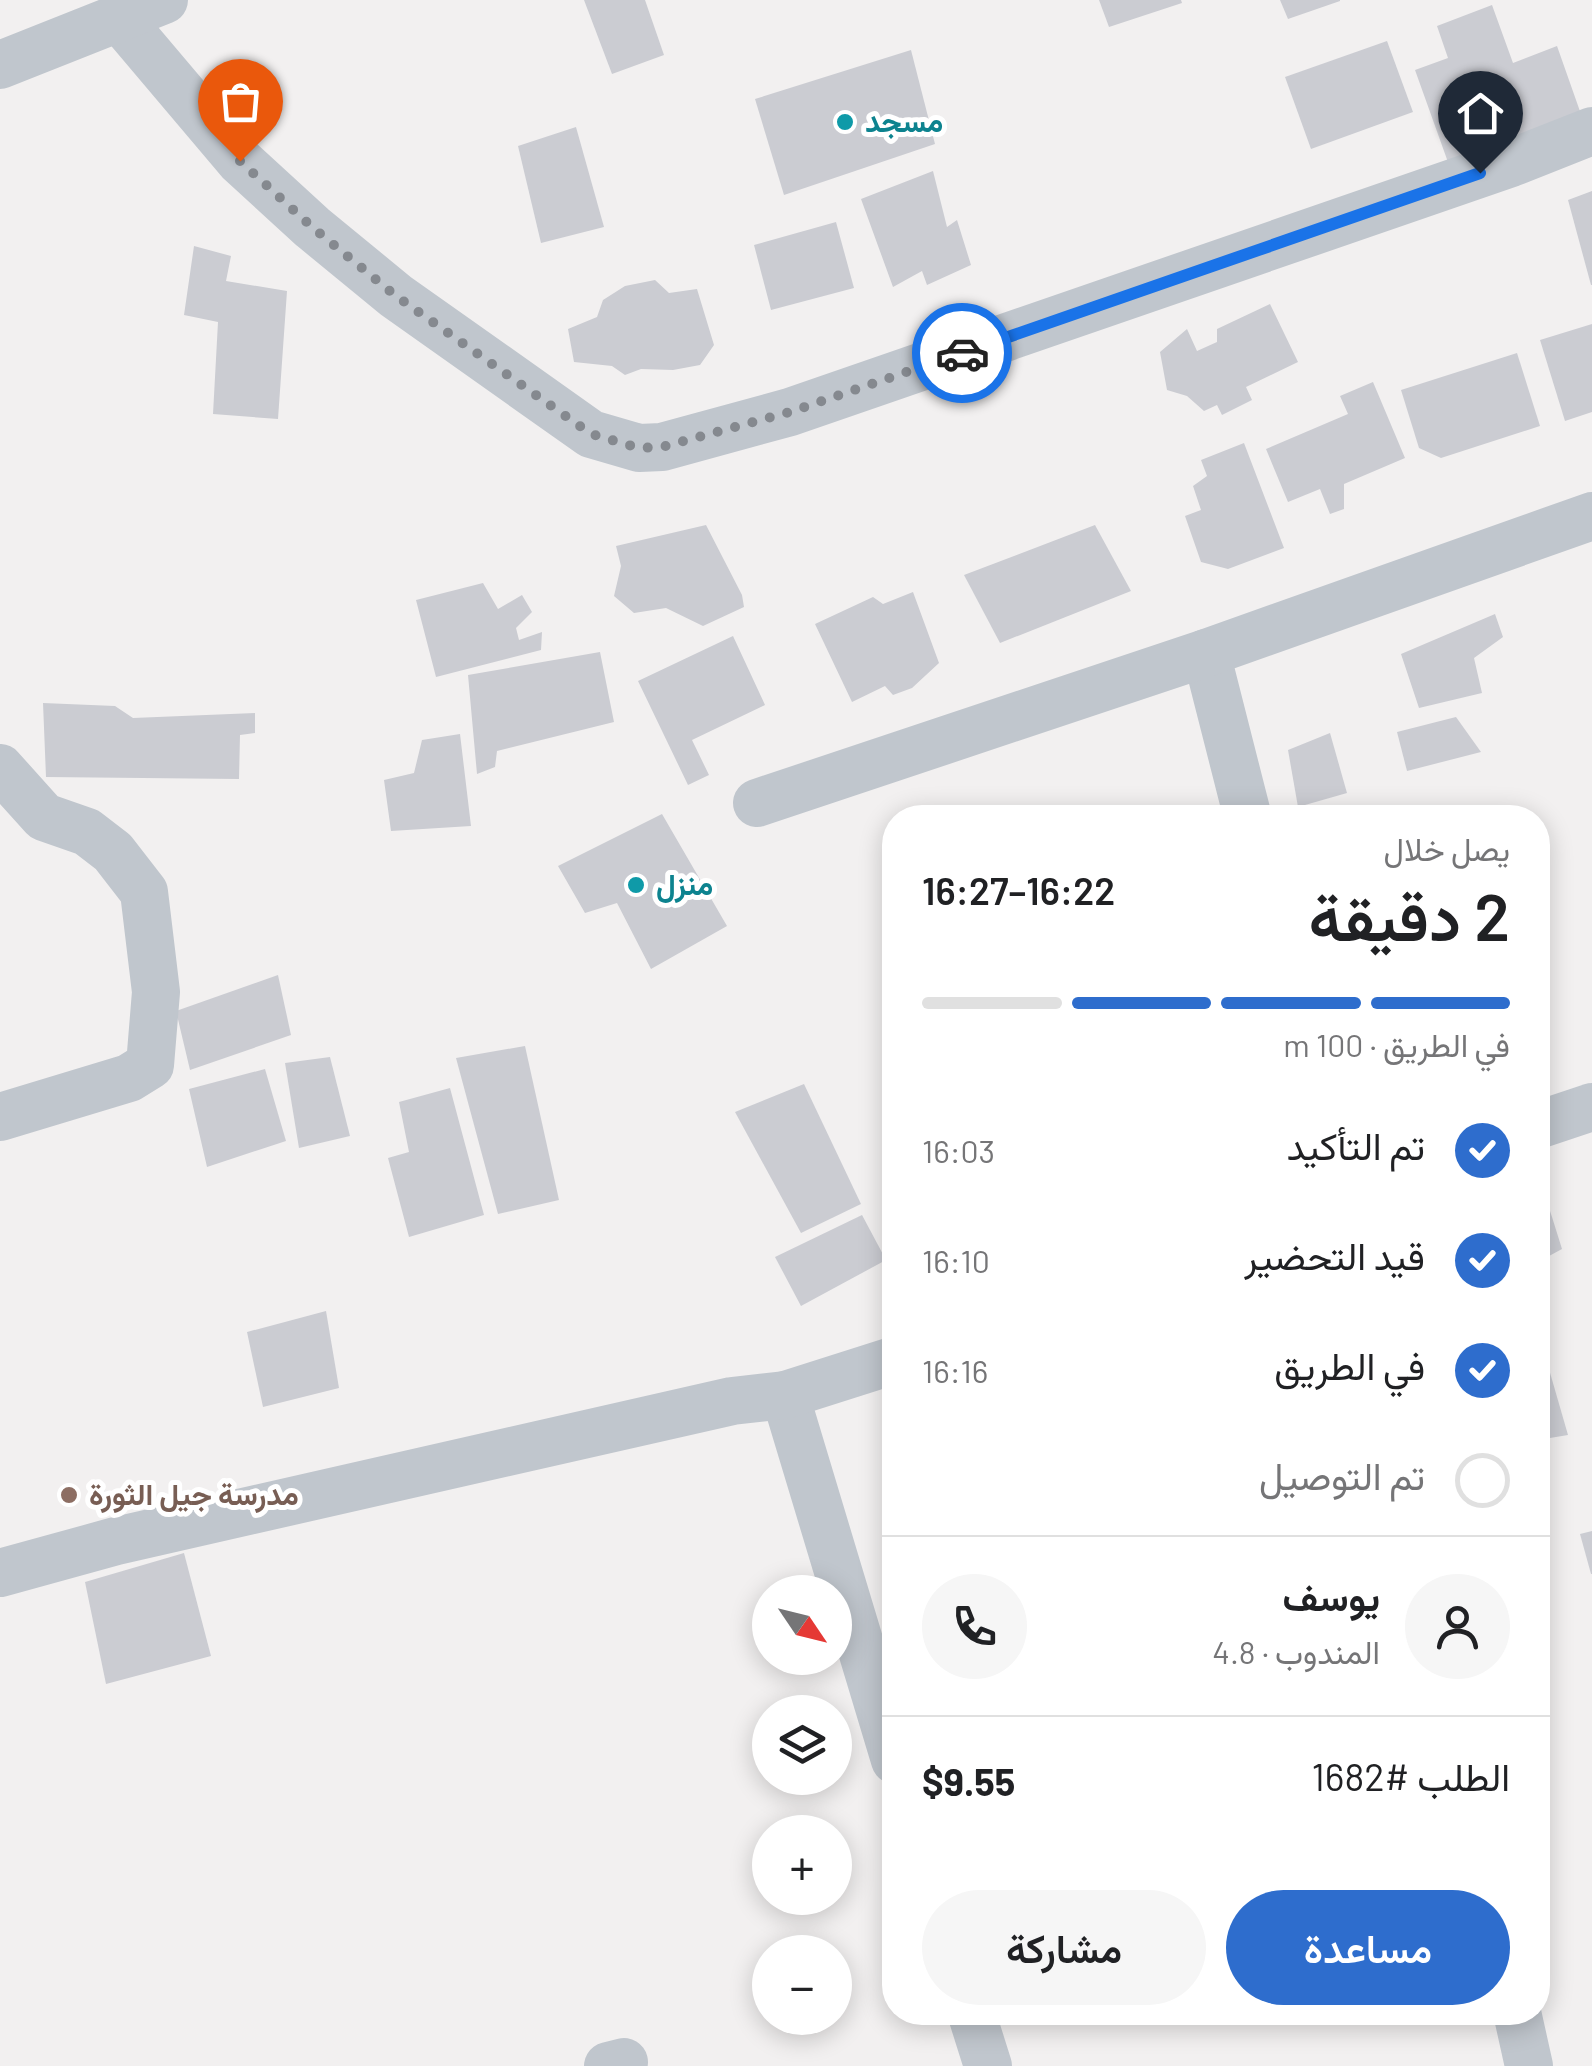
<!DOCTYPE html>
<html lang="ar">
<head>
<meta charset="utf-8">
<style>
	:root { --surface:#fff; --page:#f6f6f6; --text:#202124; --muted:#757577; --line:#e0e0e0; --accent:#2e6dcd }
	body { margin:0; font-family:Barlow,Vazirmatn,sans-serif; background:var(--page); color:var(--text); direction:rtl; height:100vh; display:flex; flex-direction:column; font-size:38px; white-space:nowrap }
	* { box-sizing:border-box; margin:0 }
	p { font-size:32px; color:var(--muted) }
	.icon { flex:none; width:55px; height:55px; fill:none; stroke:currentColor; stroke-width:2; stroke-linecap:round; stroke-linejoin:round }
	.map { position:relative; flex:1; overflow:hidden; direction:ltr }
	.side { position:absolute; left:882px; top:805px; width:668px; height:1220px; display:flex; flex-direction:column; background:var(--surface); border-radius:40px; box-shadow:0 5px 25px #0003; direction:rtl }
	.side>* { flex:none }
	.needle { width:65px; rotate:125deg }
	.controls { position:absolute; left:752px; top:1575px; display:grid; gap:20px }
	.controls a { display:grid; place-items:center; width:100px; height:100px; border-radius:50%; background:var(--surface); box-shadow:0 5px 25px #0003; font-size:50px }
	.pin { position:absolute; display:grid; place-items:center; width:85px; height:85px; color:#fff; margin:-102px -42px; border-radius:50% 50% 50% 0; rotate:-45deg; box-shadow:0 0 10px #0007 }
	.pin .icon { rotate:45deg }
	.courier { position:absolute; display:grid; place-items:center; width:100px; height:100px; margin:-50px; border:8px solid #1a73e8; border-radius:50%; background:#fff; color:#222; box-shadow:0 2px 12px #0007 }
	.head em { font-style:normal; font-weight:600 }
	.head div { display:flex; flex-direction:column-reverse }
	.head { display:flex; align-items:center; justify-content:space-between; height:170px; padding:0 40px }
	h1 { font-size:65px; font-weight:600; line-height:75px }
	.bar { display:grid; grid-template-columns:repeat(4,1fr); gap:15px 10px; align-content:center; height:120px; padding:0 40px }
	.bar i { height:12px; border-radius:8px; background:var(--line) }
	.bar .selected { background:var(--accent) }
	.bar p { grid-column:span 4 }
	.line { display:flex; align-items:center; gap:25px; padding:0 40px; border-top:2px solid var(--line) }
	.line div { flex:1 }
	.round { display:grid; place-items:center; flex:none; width:105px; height:105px; border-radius:52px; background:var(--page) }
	ol { padding:0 40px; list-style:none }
	li { display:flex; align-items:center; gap:30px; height:110px }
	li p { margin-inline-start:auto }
	li .icon { padding:10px; border-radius:50%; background:var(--accent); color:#fff; stroke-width:4 }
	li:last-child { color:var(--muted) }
	li i { width:55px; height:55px; border:5px solid var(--line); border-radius:50% }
	.cta { display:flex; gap:20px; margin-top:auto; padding:20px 40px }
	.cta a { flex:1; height:115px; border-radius:60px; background:var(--accent); color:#fff; font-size:40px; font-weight:600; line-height:115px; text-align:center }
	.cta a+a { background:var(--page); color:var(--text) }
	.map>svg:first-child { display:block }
</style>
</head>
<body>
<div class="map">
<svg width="1592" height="2066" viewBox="0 0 1592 2066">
	<rect width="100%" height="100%" fill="#f2f0f0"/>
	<g fill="#cbccd2">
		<polygon points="584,0 645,0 664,55 612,74"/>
		<polygon points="1099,0 1181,0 1182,3 1109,27"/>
		<polygon points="1280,0 1340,0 1340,1 1288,19"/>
		<polygon points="1492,5 1513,63 1557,46 1582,117 1449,165 1415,70 1448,58 1437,26"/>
		<polygon points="1387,41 1413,112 1311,149 1285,77"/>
		<polygon points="911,50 935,144 784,195 755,99"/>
		<polygon points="576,127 604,227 541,243 518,146"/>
		<polygon points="933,171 947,227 957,220 971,265 927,285 922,271 893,287 861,199"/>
		<polygon points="1592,191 1592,285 1591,285 1568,200"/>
		<polygon points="836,222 854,288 771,310 754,245"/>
		<polygon points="194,246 231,256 226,281 287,291 278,419 213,414 218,322 184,315"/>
		<polygon points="655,280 669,293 697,289 714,345 700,365 673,370 641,369 625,375 612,366 574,362 568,329 597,317 603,300 625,286"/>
		<polygon points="1270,304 1298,362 1246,387 1252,400 1222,415 1217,405 1204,411 1187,396 1167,390 1160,352 1187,329 1197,351 1217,342 1217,329"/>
		<polygon points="1592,324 1592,412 1565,421 1540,340"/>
		<polygon points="1517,353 1540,426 1441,458 1419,448 1401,390"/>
		<polygon points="1373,382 1405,458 1344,484 1344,509 1330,514 1320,489 1288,502 1266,449 1348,414 1340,396"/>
		<polygon points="1244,443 1284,548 1228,569 1201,562 1185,516 1201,510 1193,486 1207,476 1201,460"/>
		<polygon points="706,525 742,595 744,607 703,626 666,608 634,613 614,596 621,566 616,546"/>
		<polygon points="1095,525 1131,591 1000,643 964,575"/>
		<polygon points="483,583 498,609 522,595 532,612 516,628 519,640 542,632 541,650 436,677 416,600"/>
		<polygon points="913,592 939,663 912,688 893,695 885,686 852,702 815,624 873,597 883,604"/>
		<polygon points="1495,614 1503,637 1474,658 1482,693 1419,708 1401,654"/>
		<polygon points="733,636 765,705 692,740 709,775 688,785 638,681"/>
		<polygon points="600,652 614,722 497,751 495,767 477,774 468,675"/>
		<polygon points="43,703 115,706 133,718 255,713 255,733 240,735 239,779 46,777"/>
		<polygon points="1456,717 1481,752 1407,771 1397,732"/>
		<polygon points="1330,733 1347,793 1298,807 1288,750"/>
		<polygon points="460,734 471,826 391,831 384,780 414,773 422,740"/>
		<polygon points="662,814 727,926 651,969 617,903 585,913 558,866"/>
		<polygon points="278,975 291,1035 190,1070 176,1011"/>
		<polygon points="525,1046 559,1200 498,1214 456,1058"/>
		<polygon points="330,1057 350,1136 299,1148 285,1063"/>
		<polygon points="265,1069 286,1141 207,1167 189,1089"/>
		<polygon points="804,1084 861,1204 801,1233 735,1112"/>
		<polygon points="450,1088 484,1215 409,1237 388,1158 409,1152 399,1102"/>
		<polygon points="1538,1182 1541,1182 1562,1249 1538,1262"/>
		<polygon points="862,1215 886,1260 801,1306 775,1257"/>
		<polygon points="326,1311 339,1388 263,1407 247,1332"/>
		<polygon points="1540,1338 1568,1435 1538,1440 1538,1339"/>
		<polygon points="1592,1531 1592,1574 1591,1574 1580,1534"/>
		<polygon points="184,1553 211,1656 106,1684 85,1582"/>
	</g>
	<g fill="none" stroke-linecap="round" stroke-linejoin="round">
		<g stroke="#c0c6cd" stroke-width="48">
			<polyline points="119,18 240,161 312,227 396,296 591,434 639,448 662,447 790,412 1511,163 1592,131"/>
			<polyline points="0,65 164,0"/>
			<polyline points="1206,653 1248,818"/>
			<polyline points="0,768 44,817 87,832 113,852 144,892 156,992 150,1065 129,1078 0,1117"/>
			<polyline points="757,803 1206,653 1592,516"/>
			<polyline points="1538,1125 1592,1107"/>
			<polyline points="785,1395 895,1760"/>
			<polyline points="0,1573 116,1541 732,1401 785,1395 895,1360"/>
			<polyline points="971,2012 988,2066"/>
			<polyline points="1517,2012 1529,2066"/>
			<polyline points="608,2066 624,2062"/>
		</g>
	</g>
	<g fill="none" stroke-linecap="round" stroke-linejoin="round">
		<polyline stroke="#85898f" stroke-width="10" stroke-dasharray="0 18" points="240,161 312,227 396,296 591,434 639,448 662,447 790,412 962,353"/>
		<polyline stroke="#1a73e8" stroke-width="12" points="962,353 1480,173"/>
	</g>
	<g fill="#0f9aa8" stroke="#fff" stroke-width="4">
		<circle cx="845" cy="122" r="10"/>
		<circle cx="636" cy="885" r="10"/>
	</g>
	<circle fill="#8d6e63" stroke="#fff" stroke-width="4" cx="69" cy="1495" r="10"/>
	<g text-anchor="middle" stroke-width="10" stroke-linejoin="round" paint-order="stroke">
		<g font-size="30" font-weight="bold" fill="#0d838f" stroke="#fff" text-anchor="start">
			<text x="865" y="132">مسجد</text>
			<text x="656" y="895">منزل</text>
		</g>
		<g font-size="30" font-weight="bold" fill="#785e54" stroke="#fff" text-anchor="start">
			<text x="89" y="1505">مدرسة جيل الثورة</text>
		</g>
	</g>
</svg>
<div class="controls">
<a><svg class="needle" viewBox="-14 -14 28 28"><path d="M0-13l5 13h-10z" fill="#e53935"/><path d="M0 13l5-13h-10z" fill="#757577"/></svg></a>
<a><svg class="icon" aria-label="layers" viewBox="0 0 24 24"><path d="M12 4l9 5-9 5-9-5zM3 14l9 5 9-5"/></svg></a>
<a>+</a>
<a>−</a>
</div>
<div class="pin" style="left:240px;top:161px;background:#ea580c"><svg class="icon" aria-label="bag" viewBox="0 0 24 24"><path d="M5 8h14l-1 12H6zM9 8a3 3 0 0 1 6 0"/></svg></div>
<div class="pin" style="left:1480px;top:173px;background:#1f2937"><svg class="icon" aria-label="home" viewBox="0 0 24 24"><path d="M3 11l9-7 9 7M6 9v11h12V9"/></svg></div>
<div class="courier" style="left:962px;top:353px"><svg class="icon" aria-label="car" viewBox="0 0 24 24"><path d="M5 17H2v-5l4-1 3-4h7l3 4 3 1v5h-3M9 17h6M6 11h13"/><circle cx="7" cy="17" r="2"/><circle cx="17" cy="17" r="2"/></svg></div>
<section class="side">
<div class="head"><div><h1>2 دقيقة</h1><p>يصل خلال</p></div><em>16:22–16:27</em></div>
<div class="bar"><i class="selected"></i><i class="selected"></i><i class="selected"></i><i></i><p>في الطريق · 100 m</p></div>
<ol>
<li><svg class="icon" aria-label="check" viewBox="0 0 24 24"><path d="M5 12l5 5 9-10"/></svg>تم التأكيد<p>16:03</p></li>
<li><svg class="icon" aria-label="check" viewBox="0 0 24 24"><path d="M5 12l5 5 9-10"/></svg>قيد التحضير<p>16:10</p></li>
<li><svg class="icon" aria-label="check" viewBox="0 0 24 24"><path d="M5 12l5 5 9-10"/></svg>في الطريق<p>16:16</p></li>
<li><i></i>تم التوصيل</li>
</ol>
<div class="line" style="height:180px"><a class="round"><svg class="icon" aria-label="person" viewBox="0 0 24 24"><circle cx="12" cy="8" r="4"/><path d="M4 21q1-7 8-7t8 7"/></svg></a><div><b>يوسف</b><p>المندوب · 4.8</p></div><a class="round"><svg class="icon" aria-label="phone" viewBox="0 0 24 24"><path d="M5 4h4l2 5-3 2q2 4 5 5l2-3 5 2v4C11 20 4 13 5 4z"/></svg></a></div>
<div class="line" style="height:130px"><div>الطلب #1682</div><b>$9.55</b></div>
<div class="cta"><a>مساعدة</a><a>مشاركة</a></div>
</section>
</div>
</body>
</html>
